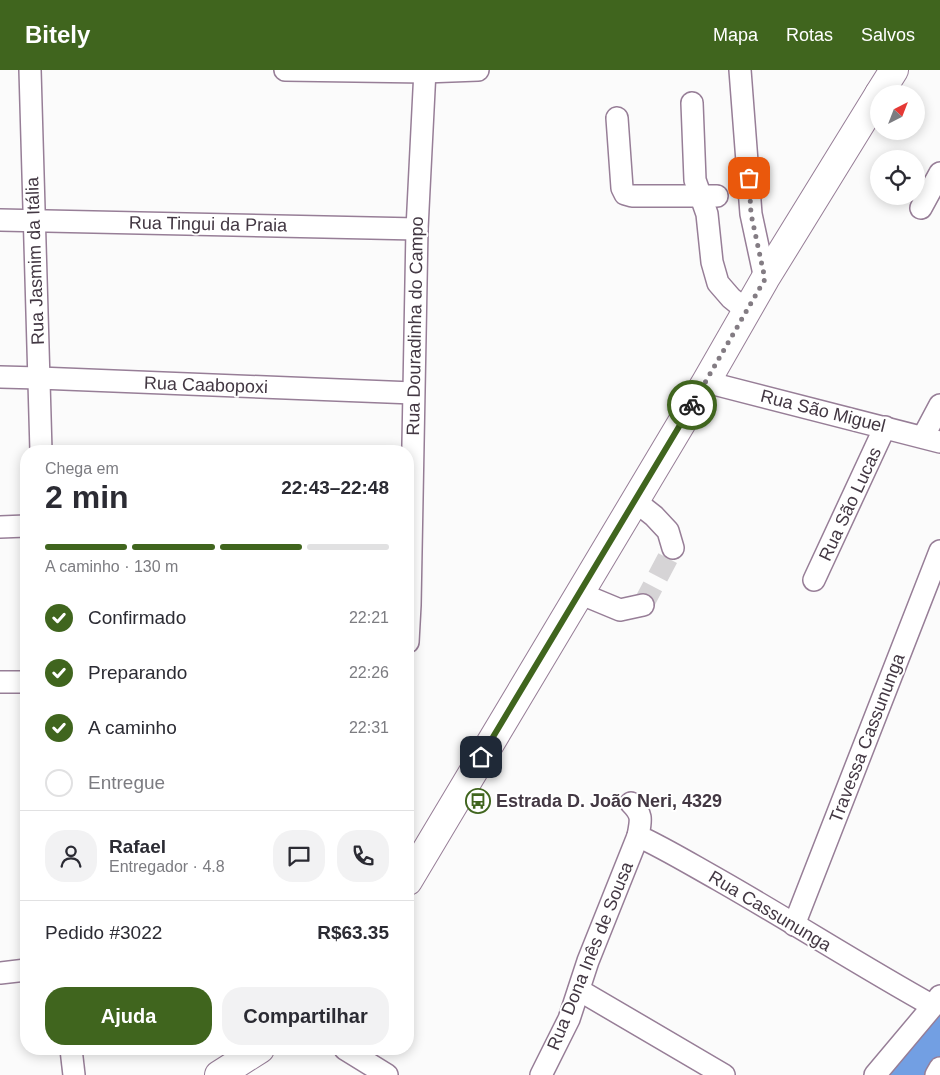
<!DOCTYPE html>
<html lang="pt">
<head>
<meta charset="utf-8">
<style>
	:root { --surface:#fff; --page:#f2f2f3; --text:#2b2b33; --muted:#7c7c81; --line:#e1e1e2; --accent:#40651e }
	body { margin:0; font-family:Arial,sans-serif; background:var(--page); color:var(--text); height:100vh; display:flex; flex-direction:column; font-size:19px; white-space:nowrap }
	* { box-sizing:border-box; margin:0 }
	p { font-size:16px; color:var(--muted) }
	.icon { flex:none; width:28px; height:28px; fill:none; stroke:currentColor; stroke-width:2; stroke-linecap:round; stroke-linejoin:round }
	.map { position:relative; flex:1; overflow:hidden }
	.drawer { position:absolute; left:20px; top:375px; width:394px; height:610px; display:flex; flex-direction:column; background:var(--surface); border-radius:20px; box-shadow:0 2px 12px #0003 }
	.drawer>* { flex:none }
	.needle { width:32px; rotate:42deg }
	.fabs { position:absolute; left:870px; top:15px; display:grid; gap:10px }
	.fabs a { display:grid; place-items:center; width:55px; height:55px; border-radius:50%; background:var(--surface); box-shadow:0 2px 12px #0003; font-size:25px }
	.pin { position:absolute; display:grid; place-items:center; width:42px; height:42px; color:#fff; margin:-21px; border-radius:10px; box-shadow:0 2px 8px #0006 }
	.courier { position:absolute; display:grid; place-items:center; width:50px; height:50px; margin:-25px; border:4px solid #40651e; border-radius:50%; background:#fff; color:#222; box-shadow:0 1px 6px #0007 }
	.summary em { font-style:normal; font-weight:600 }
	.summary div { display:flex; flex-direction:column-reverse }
	.summary { display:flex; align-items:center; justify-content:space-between; height:85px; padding:0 25px }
	h1 { font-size:32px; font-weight:600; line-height:38px }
	.bar { display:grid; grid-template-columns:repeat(4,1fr); gap:8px 5px; align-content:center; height:60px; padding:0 25px }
	.bar i { height:6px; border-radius:4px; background:var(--line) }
	.bar .active { background:var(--accent) }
	.bar p { grid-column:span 4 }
	.line { display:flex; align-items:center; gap:12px; padding:0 25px; border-top:1px solid var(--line) }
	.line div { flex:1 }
	.round { display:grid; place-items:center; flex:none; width:52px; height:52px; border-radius:20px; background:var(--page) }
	ol { padding:0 25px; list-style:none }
	li { display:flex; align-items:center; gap:15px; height:55px }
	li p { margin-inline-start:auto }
	li .icon { padding:5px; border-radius:50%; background:var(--accent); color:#fff; stroke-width:4 }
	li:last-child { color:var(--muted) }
	li i { width:28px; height:28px; border:2px solid var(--line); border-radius:50% }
	.primary-button { display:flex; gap:10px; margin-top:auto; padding:10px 25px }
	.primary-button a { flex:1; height:58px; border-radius:20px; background:var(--accent); color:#fff; font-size:20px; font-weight:600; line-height:58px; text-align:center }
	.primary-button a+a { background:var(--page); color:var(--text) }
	header { display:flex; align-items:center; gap:30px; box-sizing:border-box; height:70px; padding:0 25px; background:var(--accent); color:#fff }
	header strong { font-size:24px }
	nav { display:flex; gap:28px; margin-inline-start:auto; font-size:18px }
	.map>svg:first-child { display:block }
</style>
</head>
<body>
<header>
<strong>Bitely</strong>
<nav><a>Mapa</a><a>Rotas</a><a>Salvos</a></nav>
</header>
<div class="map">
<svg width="940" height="1005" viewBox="0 0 940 1005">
	<rect width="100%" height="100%" fill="#fbfbfb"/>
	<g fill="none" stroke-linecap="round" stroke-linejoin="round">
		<polyline stroke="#729fe3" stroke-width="39" points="906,1005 940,955"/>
		<polyline stroke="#d6d4d6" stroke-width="21" stroke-dasharray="21 11" stroke-linecap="butt" points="643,535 673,478"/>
		<defs>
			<g id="minor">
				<polyline points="30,0 41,381"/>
				<polyline points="285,0 425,2 478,0"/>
				<polyline points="740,0 751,144 765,209"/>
				<polyline points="692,33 695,110 707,144 712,192 718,213 731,228 747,241"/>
				<polyline points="617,48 622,118 625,124 632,126 717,126"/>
				<polyline points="921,138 940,103"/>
				<polyline points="0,150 417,159"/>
				<polyline points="0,307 39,308 413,323"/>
				<polyline points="706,312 940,372"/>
				<polyline points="923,367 940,335"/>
				<polyline points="635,431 654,446 668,461 673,478"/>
				<polyline points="0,457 26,456"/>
				<polyline points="814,510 885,357"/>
				<polyline points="579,523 620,540 643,535"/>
				<polyline points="408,572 410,535 417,159 425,0"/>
				<polyline points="0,612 26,612"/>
				<path d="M 631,733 C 643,745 641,750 638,766 C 666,779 692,795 719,810 C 791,851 861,896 933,936"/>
				<polyline points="794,855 940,481"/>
				<polyline points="0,903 26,900"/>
				<polyline points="579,920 724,1005"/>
				<polyline points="71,979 74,1005"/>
				<polyline points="345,979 387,1005"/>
				<polyline points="541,1005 569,949 588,891 638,766"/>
				<polyline points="875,1005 933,936 940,926"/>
				<polyline points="936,1005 940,998"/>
			</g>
			<g id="major">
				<polyline points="879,24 894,0"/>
				<polyline points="408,811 706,312 765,209 879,24"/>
				<polyline points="219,1005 260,979"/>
			</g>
		</defs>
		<use href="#minor" stroke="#977e97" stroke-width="24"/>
		<use href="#major" stroke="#977e97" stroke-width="30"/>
		<use href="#minor" stroke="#fff" stroke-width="21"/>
		<use href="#major" stroke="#fff" stroke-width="28"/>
	</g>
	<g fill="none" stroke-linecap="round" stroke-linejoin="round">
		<polyline stroke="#837c83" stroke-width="5" stroke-dasharray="0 9" points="692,335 765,209 751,144 749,108"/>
		<polyline stroke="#40651e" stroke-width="6" points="481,687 692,335"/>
	</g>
	<defs>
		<symbol id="bus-ring" viewBox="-11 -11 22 22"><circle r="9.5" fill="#fff" stroke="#40651e" stroke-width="1.5"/><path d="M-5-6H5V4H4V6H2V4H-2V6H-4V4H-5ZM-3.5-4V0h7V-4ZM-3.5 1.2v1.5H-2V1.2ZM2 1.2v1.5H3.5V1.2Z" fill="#40651e"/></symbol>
	</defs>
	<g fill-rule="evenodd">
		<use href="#bus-ring" x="464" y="717" width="28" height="28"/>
	</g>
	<g text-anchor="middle" stroke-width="4" stroke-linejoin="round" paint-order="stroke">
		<g font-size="18" fill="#433843" stroke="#fff">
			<text transform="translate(208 154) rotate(1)" y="6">Rua Tingui da Praia</text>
			<text transform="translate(35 191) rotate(-92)" y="6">Rua Jasmim da Itália</text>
			<text transform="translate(415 256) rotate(-89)" y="6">Rua Douradinha do Campo</text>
			<text transform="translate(206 315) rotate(2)" y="6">Rua Caabopoxi</text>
			<text transform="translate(823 341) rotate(14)" y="6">Rua São Miguel</text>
			<text transform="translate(850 434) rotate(-65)" y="6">Rua São Lucas</text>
			<text transform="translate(867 668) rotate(-69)" y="6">Travessa Cassununga</text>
			<text transform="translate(770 841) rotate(31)" y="6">Rua Cassununga</text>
			<text transform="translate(590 886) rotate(-68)" y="6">Rua Dona Inês de Sousa</text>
		</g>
		<g font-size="18" font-weight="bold" fill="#433843" stroke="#fff" text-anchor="start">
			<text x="496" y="737">Estrada D. João Neri, 4329</text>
		</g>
	</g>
</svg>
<div class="fabs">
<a><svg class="needle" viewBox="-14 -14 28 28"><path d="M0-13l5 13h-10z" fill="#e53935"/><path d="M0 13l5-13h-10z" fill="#7c7c81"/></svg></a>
<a><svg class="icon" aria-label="locate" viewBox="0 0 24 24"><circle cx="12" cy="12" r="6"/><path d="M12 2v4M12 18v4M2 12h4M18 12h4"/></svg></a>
</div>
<div class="pin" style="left:749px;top:108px;background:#ea580c"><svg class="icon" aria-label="bag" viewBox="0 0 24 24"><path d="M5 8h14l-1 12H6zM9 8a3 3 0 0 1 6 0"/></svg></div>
<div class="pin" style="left:481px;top:687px;background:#1f2937"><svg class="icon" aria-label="home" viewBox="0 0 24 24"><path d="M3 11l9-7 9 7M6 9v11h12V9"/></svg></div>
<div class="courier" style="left:692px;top:335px"><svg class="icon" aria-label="bike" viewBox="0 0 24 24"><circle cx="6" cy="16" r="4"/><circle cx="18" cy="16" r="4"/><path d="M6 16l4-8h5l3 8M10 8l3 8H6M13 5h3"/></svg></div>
<section class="drawer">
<div class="summary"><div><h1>2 min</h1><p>Chega em</p></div><em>22:43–22:48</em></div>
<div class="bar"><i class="active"></i><i class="active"></i><i class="active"></i><i></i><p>A caminho · 130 m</p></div>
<ol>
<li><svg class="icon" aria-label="check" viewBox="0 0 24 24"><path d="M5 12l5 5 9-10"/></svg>Confirmado<p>22:21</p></li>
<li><svg class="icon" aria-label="check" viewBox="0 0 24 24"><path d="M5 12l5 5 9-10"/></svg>Preparando<p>22:26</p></li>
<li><svg class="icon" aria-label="check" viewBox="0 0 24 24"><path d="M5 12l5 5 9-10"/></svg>A caminho<p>22:31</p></li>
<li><i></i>Entregue</li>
</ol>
<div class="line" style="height:90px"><a class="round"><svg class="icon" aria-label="person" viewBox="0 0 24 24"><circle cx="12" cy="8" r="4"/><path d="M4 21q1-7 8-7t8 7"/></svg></a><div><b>Rafael</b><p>Entregador · 4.8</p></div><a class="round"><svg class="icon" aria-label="chat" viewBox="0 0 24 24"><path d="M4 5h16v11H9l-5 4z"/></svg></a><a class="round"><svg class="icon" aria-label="phone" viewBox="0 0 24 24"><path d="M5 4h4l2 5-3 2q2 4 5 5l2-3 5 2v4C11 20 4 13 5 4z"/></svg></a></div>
<div class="line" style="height:65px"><div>Pedido #3022</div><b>R$63.35</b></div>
<div class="primary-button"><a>Ajuda</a><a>Compartilhar</a></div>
</section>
</div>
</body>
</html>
